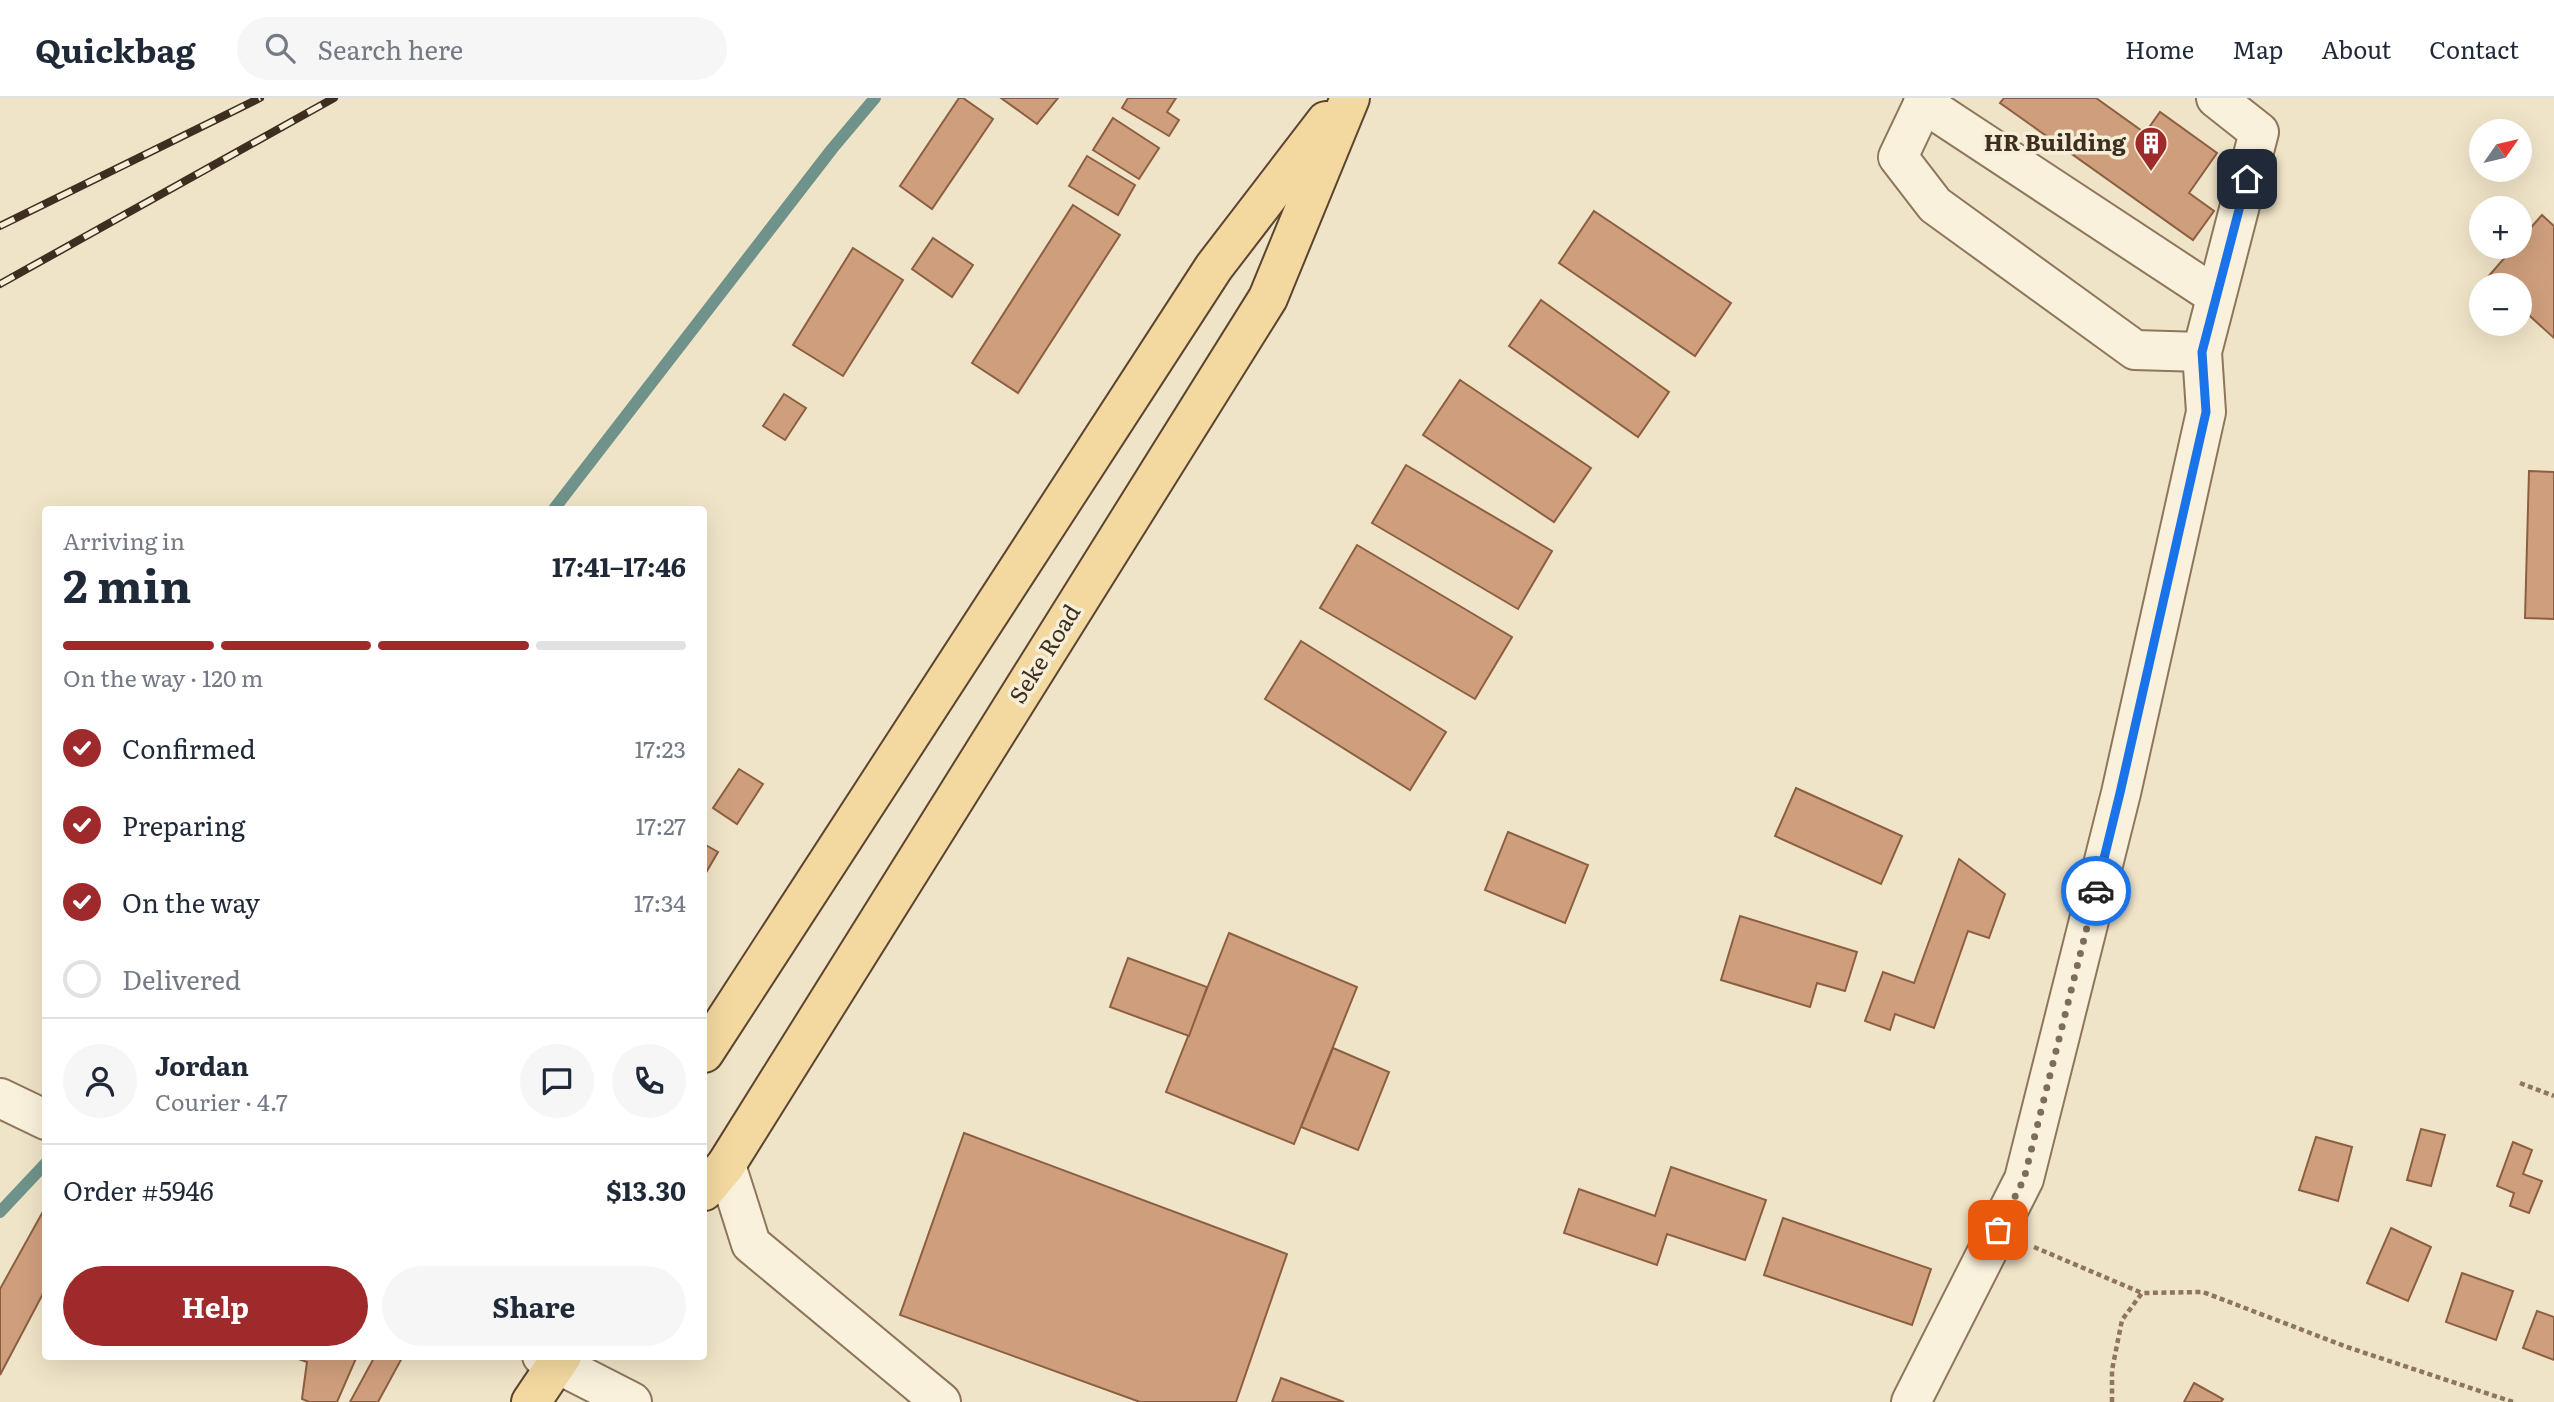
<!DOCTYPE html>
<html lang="en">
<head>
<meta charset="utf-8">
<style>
	:root { --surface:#fff; --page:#f6f6f7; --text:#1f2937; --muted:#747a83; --line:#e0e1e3; --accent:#9e2a2b }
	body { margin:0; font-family:Literata,serif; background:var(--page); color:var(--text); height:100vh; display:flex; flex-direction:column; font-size:26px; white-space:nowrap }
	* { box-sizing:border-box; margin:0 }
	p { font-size:23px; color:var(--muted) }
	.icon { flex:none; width:38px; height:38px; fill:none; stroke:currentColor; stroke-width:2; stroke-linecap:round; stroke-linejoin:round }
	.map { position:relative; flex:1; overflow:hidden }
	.drawer { position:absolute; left:42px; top:408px; width:665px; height:854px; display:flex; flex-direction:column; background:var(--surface); border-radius:7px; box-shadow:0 7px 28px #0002 }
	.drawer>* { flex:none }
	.needle { width:46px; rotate:56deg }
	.fabs { position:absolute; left:2469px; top:21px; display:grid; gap:14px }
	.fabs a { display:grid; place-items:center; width:63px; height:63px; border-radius:50%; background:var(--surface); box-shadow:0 7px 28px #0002; font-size:35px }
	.pin { position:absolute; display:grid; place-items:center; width:60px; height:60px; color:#fff; margin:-30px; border-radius:14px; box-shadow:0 4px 10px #0006 }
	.courier { position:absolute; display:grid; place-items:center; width:70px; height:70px; margin:-35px; border:5px solid #1a73e8; border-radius:50%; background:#fff; color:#222; box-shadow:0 2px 9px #0007 }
	.headline em { font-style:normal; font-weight:700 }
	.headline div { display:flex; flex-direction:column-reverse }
	.headline { display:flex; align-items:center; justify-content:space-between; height:119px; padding:0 21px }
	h1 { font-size:46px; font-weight:700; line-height:52px }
	.bar { display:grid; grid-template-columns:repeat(4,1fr); gap:10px 7px; align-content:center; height:84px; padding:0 21px }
	.bar i { height:9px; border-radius:5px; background:var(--line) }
	.bar .selected { background:var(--accent) }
	.bar p { grid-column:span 4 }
	.line { display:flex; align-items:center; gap:18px; padding:0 21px; border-top:2px solid var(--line) }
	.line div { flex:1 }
	.round { display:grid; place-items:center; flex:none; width:74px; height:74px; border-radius:37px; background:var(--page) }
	ol { padding:0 21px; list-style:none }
	li { display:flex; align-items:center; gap:21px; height:77px }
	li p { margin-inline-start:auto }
	li .icon { padding:7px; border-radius:50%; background:var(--accent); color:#fff; stroke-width:4 }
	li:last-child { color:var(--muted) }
	li i { width:38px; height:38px; border:4px solid var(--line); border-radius:50% }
	.primary-button { display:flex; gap:14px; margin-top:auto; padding:14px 21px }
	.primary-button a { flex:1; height:80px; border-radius:42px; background:var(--accent); color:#fff; font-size:28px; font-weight:700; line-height:80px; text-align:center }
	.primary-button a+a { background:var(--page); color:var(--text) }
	header { display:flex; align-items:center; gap:42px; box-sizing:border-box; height:98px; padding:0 35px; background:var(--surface); border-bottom:2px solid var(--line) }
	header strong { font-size:33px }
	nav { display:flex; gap:38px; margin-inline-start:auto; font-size:24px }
	.search { width:490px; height:63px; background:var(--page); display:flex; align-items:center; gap:18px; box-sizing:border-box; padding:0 24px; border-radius:38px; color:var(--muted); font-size:26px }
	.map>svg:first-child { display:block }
</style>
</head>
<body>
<header>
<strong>Quickbag</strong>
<div class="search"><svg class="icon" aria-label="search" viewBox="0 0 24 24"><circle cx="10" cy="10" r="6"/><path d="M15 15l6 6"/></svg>Search here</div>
<nav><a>Home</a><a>Map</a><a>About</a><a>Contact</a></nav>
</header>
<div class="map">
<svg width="2554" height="1304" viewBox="0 0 2554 1304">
	<rect width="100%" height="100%" fill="#f0e4c8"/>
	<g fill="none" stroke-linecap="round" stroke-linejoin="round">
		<g stroke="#6f938a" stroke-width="12">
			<polyline points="554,411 832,51 875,0"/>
			<polyline points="0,1114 46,1065"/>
		</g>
	</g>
	<g fill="#cf9f7d" stroke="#8d5f41" stroke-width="2">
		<polygon points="959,0 963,0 993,21 932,111 900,88"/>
		<polygon points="1001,0 1058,0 1037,26"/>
		<polygon points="1128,0 1176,0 1167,14 1179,22 1169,38 1122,10"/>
		<polygon points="2004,0 2096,0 2145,35 2160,14 2217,55 2189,95 2214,113 2193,142 2000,5"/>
		<polygon points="1113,20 1159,50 1139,81 1093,52"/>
		<polygon points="1087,58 1135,87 1118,117 1069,88"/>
		<polygon points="1073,107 1120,137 1018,295 972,265"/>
		<polygon points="1594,113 1731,205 1695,258 1559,165"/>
		<polygon points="2542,117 2554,128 2554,240 2520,209 2520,187 2495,187 2487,180 2514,149 2520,149 2520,142"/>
		<polygon points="933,140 973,167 952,199 912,171"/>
		<polygon points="853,150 903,182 843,278 793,247"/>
		<polygon points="1541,202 1669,294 1638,339 1509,248"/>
		<polygon points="1460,282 1591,370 1554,424 1423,337"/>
		<polygon points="784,296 806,310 785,342 763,328"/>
		<polygon points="1406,367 1552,453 1518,511 1372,425"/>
		<polygon points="2529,373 2554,374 2554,521 2525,520"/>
		<polygon points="1357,447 1512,539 1475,601 1320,510"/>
		<polygon points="1301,543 1446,634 1410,692 1265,601"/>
		<polygon points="739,671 763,686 737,726 713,710"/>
		<polygon points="1796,690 1902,738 1881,786 1775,738"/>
		<polygon points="1508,734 1588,767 1565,825 1485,792"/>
		<polygon points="704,746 718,754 704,778"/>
		<polygon points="1959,761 2005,796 1989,840 1968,833 1934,930 1895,916 1890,932 1865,923 1883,874 1914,885"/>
		<polygon points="1740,818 1857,854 1845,893 1817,885 1810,909 1721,882"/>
		<polygon points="1229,835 1357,889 1294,1046 1166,994"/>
		<polygon points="1128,860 1207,889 1189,938 1110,909"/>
		<polygon points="1333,950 1389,974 1358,1052 1301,1029"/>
		<polygon points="2421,1031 2445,1037 2431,1088 2407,1082"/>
		<polygon points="964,1035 1287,1156 1236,1304 1140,1304 900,1217"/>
		<polygon points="2316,1039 2352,1049 2338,1103 2299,1092"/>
		<polygon points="2513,1044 2532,1052 2523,1076 2542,1083 2529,1115 2510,1108 2514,1095 2497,1088"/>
		<polygon points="1671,1069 1766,1102 1745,1162 1667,1136 1657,1167 1564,1135 1579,1091 1655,1118"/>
		<polygon points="46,1108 46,1190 0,1277 0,1191"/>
		<polygon points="1783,1120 1931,1171 1912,1227 1764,1177"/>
		<polygon points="2391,1130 2431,1149 2408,1203 2367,1185"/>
		<polygon points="2462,1175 2513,1193 2496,1242 2446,1224"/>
		<polygon points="2537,1213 2554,1219 2554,1262 2523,1250"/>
		<polygon points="290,1258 357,1258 337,1304 309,1304 302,1301 307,1264"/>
		<polygon points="375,1258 403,1258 378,1304 350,1304"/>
		<polygon points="1281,1280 1344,1304 1272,1304"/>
		<polygon points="2194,1285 2223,1301 2221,1304 2184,1304"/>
	</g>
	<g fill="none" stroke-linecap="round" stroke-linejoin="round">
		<defs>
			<g id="minor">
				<polyline points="1926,0 1898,59 1935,107 2135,252 2202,254"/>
				<polyline points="1923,5 2216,198"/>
				<polyline points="0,1000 46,1022"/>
				<polyline points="726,1067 751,1146 941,1304"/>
				<polyline points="542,1258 632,1304"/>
				<polyline points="1911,1304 2024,1081 2121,695 2206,314 2202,254 2259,34 2216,0"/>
			</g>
			<g id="major">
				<polyline points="704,955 1214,169 1326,23"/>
				<polyline points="704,1093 726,1067 1268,200 1350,0"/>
				<polyline points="531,1304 562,1258"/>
			</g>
		</defs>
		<use href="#minor" stroke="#8d765c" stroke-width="42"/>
		<use href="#major" stroke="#5b4430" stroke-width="42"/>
		<g stroke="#8d765c" stroke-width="4.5" stroke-dasharray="5 3.5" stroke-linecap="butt">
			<polyline points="2520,985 2554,998"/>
			<polyline points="2034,1149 2142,1195"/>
			<polyline points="2112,1304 2112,1272 2122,1222 2142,1195 2203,1194 2347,1249 2513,1304"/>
		</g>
		<use href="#minor" stroke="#faf1dc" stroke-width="38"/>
		<use href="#major" stroke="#f3d9a0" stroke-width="38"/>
		<defs>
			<g id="rail">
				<polyline points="0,128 260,0"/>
				<polyline points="0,186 334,0"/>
			</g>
		</defs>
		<use href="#rail" stroke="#3d2e20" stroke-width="8"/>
		<use href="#rail" stroke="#f7eed8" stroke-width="5" stroke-dasharray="16" stroke-linecap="butt"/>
	</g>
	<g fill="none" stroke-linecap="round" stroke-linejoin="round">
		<polyline stroke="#7c6e5b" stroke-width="7" stroke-dasharray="0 12.6" points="1998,1132 2024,1081 2096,793"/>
		<polyline stroke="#1a73e8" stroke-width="9" points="2096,793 2120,695 2206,314 2202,254 2247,81"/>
	</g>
	<defs>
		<symbol id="building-pin" viewBox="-11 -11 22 30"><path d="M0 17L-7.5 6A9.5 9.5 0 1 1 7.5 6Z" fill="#9e2a2b" stroke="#f7eed8"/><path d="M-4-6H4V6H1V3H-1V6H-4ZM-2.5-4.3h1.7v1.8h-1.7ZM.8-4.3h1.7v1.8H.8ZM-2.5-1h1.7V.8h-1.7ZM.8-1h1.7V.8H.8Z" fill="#fff"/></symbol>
	</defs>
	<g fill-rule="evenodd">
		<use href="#building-pin" x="2132" y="26" width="38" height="52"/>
	</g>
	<g text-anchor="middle" stroke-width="7" stroke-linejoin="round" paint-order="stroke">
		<g font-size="23" font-weight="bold" fill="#3d2e20" stroke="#f7eed8" text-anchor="end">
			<text x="2126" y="53">HR Building</text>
		</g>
		<g font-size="23" fill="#3d2e20" stroke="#f7eed8">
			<text transform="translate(1045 556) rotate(-58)" y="8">Seke Road</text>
		</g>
	</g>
</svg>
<div class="fabs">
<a><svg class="needle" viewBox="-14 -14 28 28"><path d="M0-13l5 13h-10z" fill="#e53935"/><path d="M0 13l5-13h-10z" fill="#747a83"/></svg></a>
<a>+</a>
<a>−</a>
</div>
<div class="pin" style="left:1998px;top:1132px;background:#ea580c"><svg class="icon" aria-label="bag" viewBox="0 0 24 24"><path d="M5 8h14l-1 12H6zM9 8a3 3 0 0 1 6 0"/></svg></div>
<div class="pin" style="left:2247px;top:81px;background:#1f2937"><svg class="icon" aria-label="home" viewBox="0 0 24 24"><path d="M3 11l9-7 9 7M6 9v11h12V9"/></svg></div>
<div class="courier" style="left:2096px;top:793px"><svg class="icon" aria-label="car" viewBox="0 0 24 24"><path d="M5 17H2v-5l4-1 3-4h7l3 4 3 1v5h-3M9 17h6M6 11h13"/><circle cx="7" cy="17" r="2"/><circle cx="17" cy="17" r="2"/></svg></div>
<section class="drawer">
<div class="headline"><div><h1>2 min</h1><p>Arriving in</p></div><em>17:41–17:46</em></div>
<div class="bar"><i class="selected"></i><i class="selected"></i><i class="selected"></i><i></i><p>On the way · 120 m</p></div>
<ol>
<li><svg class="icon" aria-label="check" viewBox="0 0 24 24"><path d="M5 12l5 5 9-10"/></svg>Confirmed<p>17:23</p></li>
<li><svg class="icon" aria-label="check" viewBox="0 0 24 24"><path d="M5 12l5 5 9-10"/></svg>Preparing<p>17:27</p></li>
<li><svg class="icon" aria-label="check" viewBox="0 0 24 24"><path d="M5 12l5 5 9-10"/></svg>On the way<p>17:34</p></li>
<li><i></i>Delivered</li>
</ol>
<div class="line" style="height:126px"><a class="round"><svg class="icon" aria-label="person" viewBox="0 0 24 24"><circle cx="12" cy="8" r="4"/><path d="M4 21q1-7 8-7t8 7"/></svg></a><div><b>Jordan</b><p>Courier · 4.7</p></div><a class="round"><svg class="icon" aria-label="chat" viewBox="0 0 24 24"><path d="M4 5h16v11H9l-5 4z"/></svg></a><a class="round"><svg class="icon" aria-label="phone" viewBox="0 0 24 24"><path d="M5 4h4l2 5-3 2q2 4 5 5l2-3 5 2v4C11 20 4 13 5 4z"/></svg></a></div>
<div class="line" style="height:91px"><div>Order #5946</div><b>$13.30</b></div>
<div class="primary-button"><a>Help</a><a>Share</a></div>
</section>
</div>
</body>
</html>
